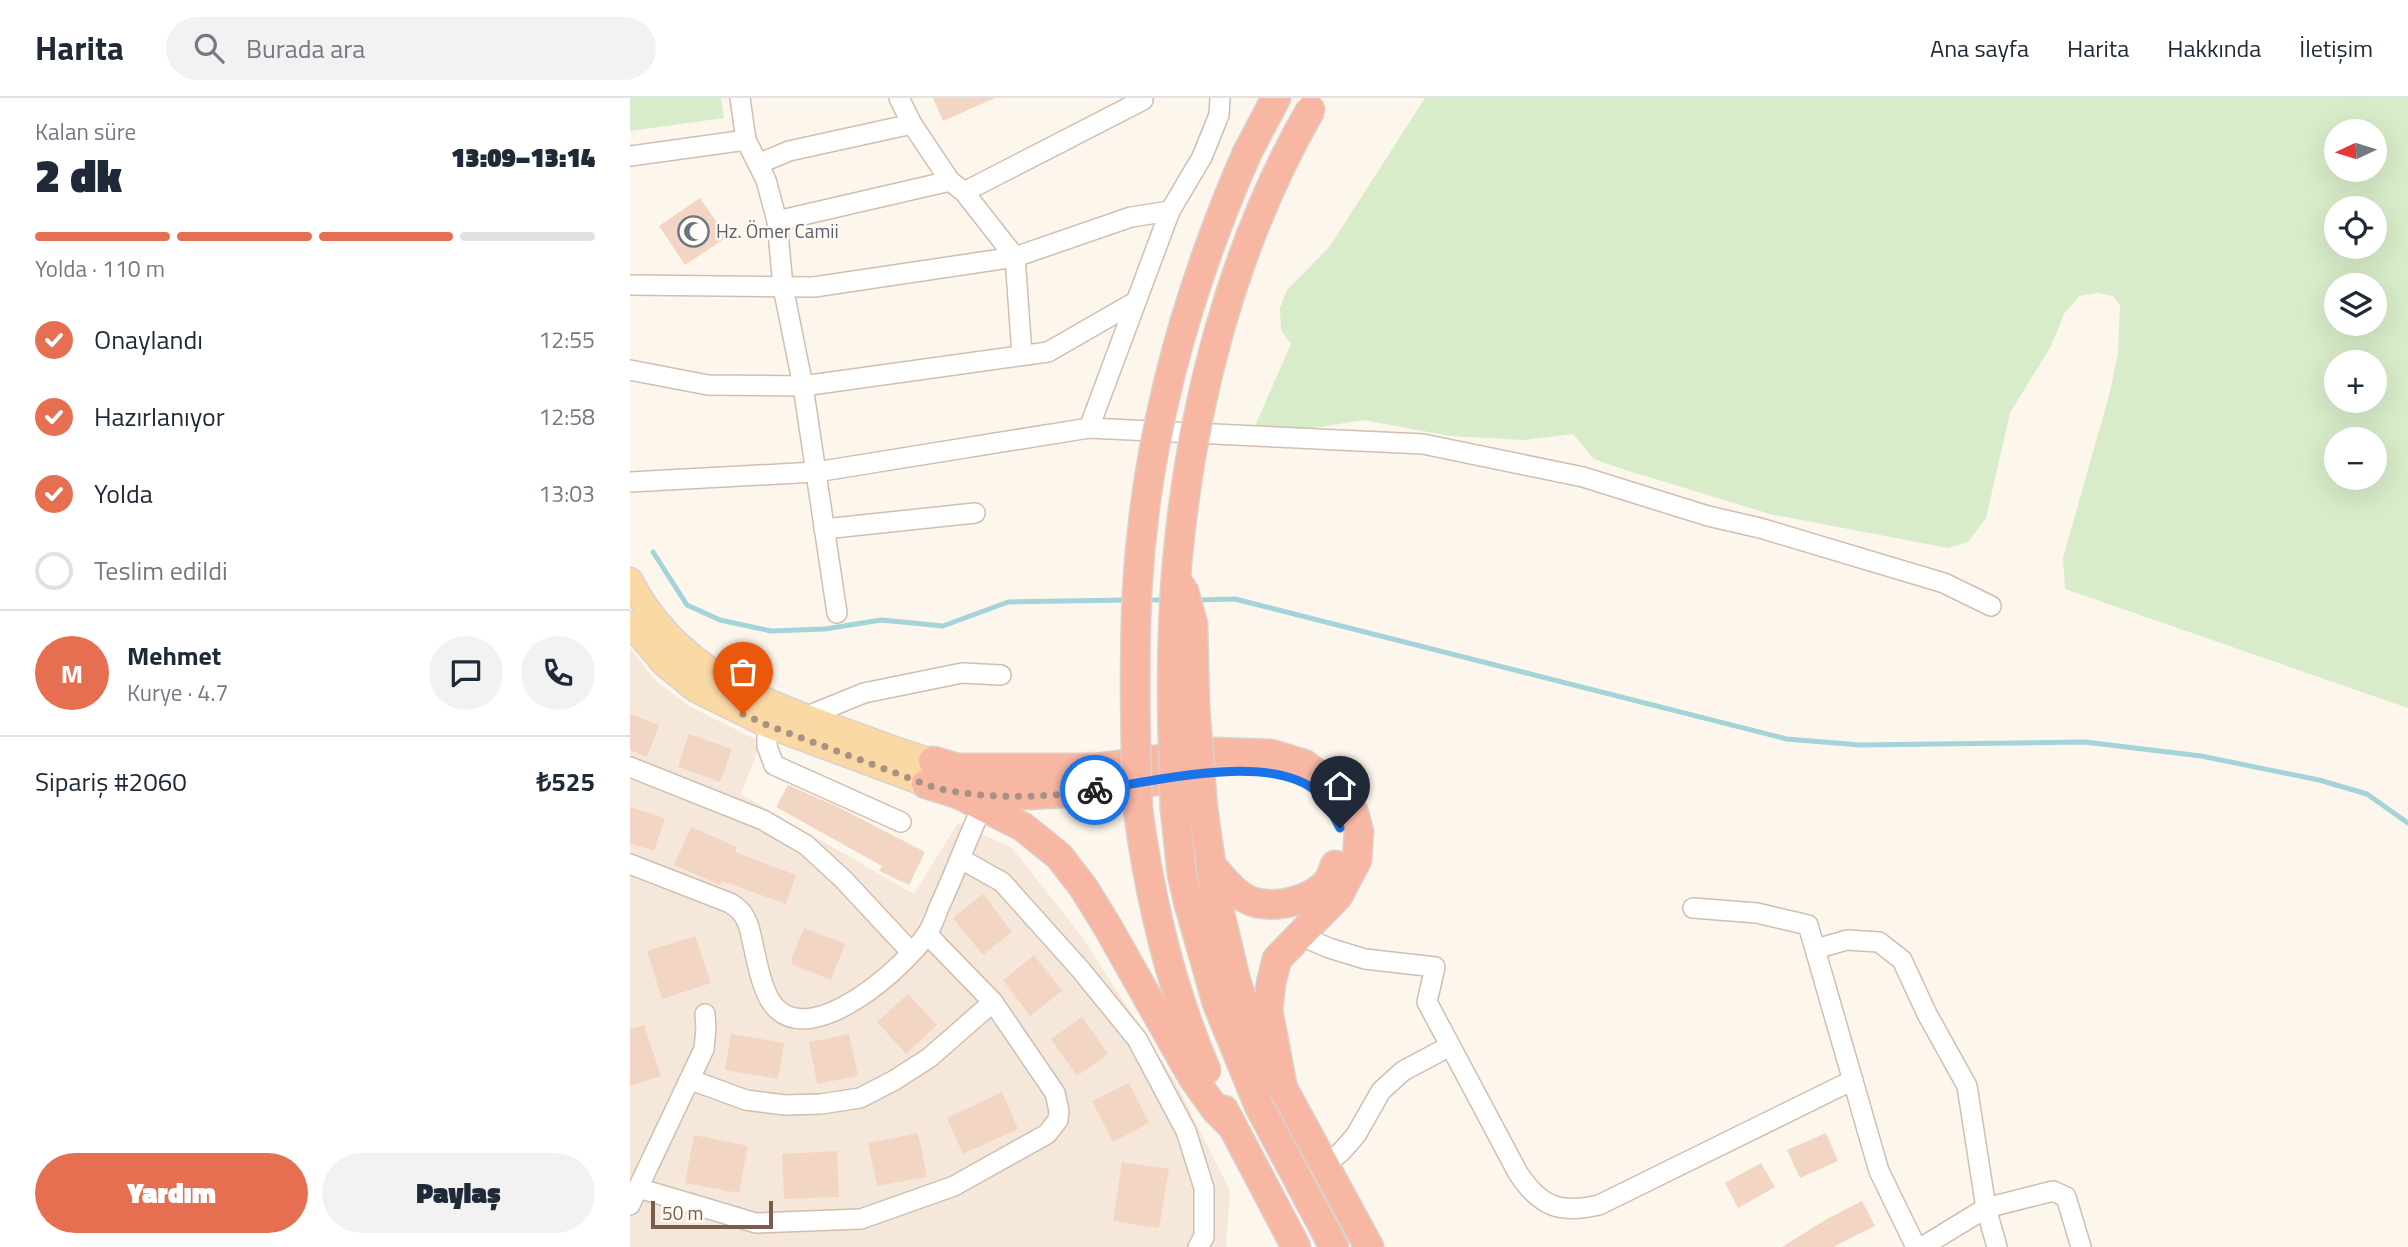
<!DOCTYPE html>
<html lang="tr">
<head>
<meta charset="utf-8">
<style>
	:root { --surface:#fff; --page:#f2f2f3; --text:#1f2937; --muted:#747a83; --line:#e0e1e3; --accent:#e76f51 }
	body { margin:0; font-family:"Titillium Web",sans-serif; background:var(--page); color:var(--text); height:100vh; display:flex; flex-direction:column; font-size:26px; white-space:nowrap }
	* { box-sizing:border-box; margin:0 }
	p { font-size:23px; color:var(--muted) }
	.icon { flex:none; width:38px; height:38px; fill:none; stroke:currentColor; stroke-width:2; stroke-linecap:round; stroke-linejoin:round }
	.map { position:relative; flex:1; overflow:hidden }
	.side { display:flex; flex-direction:column; background:var(--surface); width:630px }
	.side>* { flex:none }
	.needle { width:46px; rotate:266deg }
	.tools { position:absolute; left:1694px; top:21px; display:grid; gap:14px }
	.tools a { display:grid; place-items:center; width:63px; height:63px; border-radius:50%; background:var(--surface); box-shadow:0 7px 28px #0002; font-size:35px }
	.scale { position:absolute; left:21px; bottom:18px; width:122px; box-sizing:border-box; padding-left:7px; border:4px solid #7a5c4d; border-top:0; font-size:19px; line-height:24px; white-space:nowrap; color:#7a5c4d; -webkit-text-stroke:5px #fffaf3; paint-order:stroke }
	.pin { position:absolute; display:grid; place-items:center; width:60px; height:60px; color:#fff; margin:-72px -30px; border-radius:50% 50% 50% 0; rotate:-45deg; box-shadow:0 0 7px #0007 }
	.pin .icon { rotate:45deg }
	.courier { position:absolute; display:grid; place-items:center; width:70px; height:70px; margin:-35px; border:5px solid #1a73e8; border-radius:50%; background:#fff; color:#222; box-shadow:0 2px 9px #0007 }
	.headline em { font-style:normal; font-weight:800 }
	.headline div { display:flex; flex-direction:column-reverse }
	.headline { display:flex; align-items:center; justify-content:space-between; height:119px; padding:0 35px }
	h1 { font-size:46px; font-weight:800; line-height:52px }
	.bar { display:grid; grid-template-columns:repeat(4,1fr); gap:10px 7px; align-content:center; height:84px; padding:0 35px }
	.bar i { height:9px; border-radius:5px; background:var(--line) }
	.bar .on { background:var(--accent) }
	.bar p { grid-column:span 4 }
	.line { display:flex; align-items:center; gap:18px; padding:0 35px; border-top:2px solid var(--line) }
	.line div { flex:1 }
	.round { display:grid; place-items:center; flex:none; width:74px; height:74px; border-radius:37px; background:var(--page) }
	ol { padding:0 35px; list-style:none }
	li { display:flex; align-items:center; gap:21px; height:77px }
	li p { margin-inline-start:auto }
	li .icon { padding:7px; border-radius:50%; background:var(--accent); color:#fff; stroke-width:4 }
	li:last-child { color:var(--muted) }
	li i { width:38px; height:38px; border:4px solid var(--line); border-radius:50% }
	.cta { display:flex; gap:14px; margin-top:auto; padding:14px 35px }
	.cta a { flex:1; height:80px; border-radius:42px; background:var(--accent); color:#fff; font-size:28px; font-weight:800; line-height:80px; text-align:center }
	.cta a+a { background:var(--page); color:var(--text) }
	header { display:flex; align-items:center; gap:42px; box-sizing:border-box; height:98px; padding:0 35px; background:var(--surface); border-bottom:2px solid var(--line) }
	header strong { font-size:33px }
	nav { display:flex; gap:38px; margin-inline-start:auto; font-size:24px }
	.search { width:490px; height:63px; background:var(--page); display:flex; align-items:center; gap:18px; box-sizing:border-box; padding:0 24px; border-radius:38px; color:var(--muted); font-size:26px }
	main { display:flex; flex:1; min-height:0 }
	.map>svg:first-child { display:block }
</style>
</head>
<body>
<header>
<strong>Harita</strong>
<div class="search"><svg class="icon" aria-label="search" viewBox="0 0 24 24"><circle cx="10" cy="10" r="6"/><path d="M15 15l6 6"/></svg>Burada ara</div>
<nav><a>Ana sayfa</a><a>Harita</a><a>Hakkında</a><a>İletişim</a></nav>
</header>
<main>
<section class="side">
<div class="headline"><div><h1>2 dk</h1><p>Kalan süre</p></div><em>13:09–13:14</em></div>
<div class="bar"><i class="on"></i><i class="on"></i><i class="on"></i><i></i><p>Yolda · 110 m</p></div>
<ol>
<li><svg class="icon" aria-label="check" viewBox="0 0 24 24"><path d="M5 12l5 5 9-10"/></svg>Onaylandı<p>12:55</p></li>
<li><svg class="icon" aria-label="check" viewBox="0 0 24 24"><path d="M5 12l5 5 9-10"/></svg>Hazırlanıyor<p>12:58</p></li>
<li><svg class="icon" aria-label="check" viewBox="0 0 24 24"><path d="M5 12l5 5 9-10"/></svg>Yolda<p>13:03</p></li>
<li><i></i>Teslim edildi</li>
</ol>
<div class="line" style="height:126px"><b class="round" style="background:var(--accent);color:#fff">M</b><div><b>Mehmet</b><p>Kurye · 4.7</p></div><a class="round"><svg class="icon" aria-label="chat" viewBox="0 0 24 24"><path d="M4 5h16v11H9l-5 4z"/></svg></a><a class="round"><svg class="icon" aria-label="phone" viewBox="0 0 24 24"><path d="M5 4h4l2 5-3 2q2 4 5 5l2-3 5 2v4C11 20 4 13 5 4z"/></svg></a></div>
<div class="line" style="height:91px"><div>Sipariş #2060</div><b>₺525</b></div>
<div class="cta"><a>Yardım</a><a>Paylaş</a></div>
</section>
<div class="map">
<svg width="1778" height="1149" viewBox="0 0 1778 1149">
	<rect width="100%" height="100%" fill="#fdf6ec"/>
	<polygon fill="#f5e8da" points="0,550 26,583 59,608 131,644 111,696 284,796 328,725 382,750 450,836 545,983 600,1093 596,1149 0,1149"/>
	<g fill="#d8ecc9" fill-rule="evenodd">
		<polygon points="0,0 91,0 94,20 0,33"/>
		<path d="M 795,0 L 1778,0 L 1778,610 L 1435,491 L 1433,460 L 1480,294 L 1488,254 L 1490,207 L 1483,198 L 1468,195 L 1449,198 L 1434,216 L 1421,248 L 1380,315 L 1356,420 L 1338,444 L 1318,450 L 1140,416 L 992,371 L 964,361 L 943,336 L 893,342 L 820,338 L 733,322 L 653,335 L 625,328 L 661,246 L 651,232 L 650,210 L 657,192 L 700,148 ZM 1706,33 L 1745,33 L 1745,72 L 1706,72 ZM 1706,110 L 1745,110 L 1745,149 L 1706,149 ZM 1706,187 L 1745,187 L 1745,226 L 1706,226 ZM 1706,264 L 1745,264 L 1745,303 L 1706,303 ZM 1706,341 L 1745,341 L 1745,380 L 1706,380 Z"/>
	</g>
	<g fill="none" stroke-linecap="round" stroke-linejoin="round">
		<g stroke="#a5d3da" stroke-width="5">
			<polyline points="23,454 57,507 90,522 141,533 195,531 251,522 313,528 378,504 499,502"/>
			<polyline points="516,502 537,502"/>
			<polyline points="565,502 605,501 1157,641 1230,647 1455,644 1571,658 1689,682 1737,696 1778,725"/>
		</g>
	</g>
	<g fill="#f3d5c3">
		<polygon points="303,0 365,0 313,23"/>
		<polygon points="70,100 97,139 55,167 29,128"/>
		<polygon points="0,616 29,627 17,659 0,652"/>
		<polygon points="59,636 102,651 90,684 48,669"/>
		<polygon points="158,687 210,710 295,754 279,787 249,773 252,768 146,709"/>
		<polygon points="0,709 35,720 24,753 0,745"/>
		<polygon points="61,729 107,749 105,754 166,777 156,806 92,783 90,787 44,767"/>
		<polygon points="353,796 382,834 353,857 323,820"/>
		<polygon points="174,830 215,846 201,882 163,867 161,861"/>
		<polygon points="65,838 81,885 32,901 17,853"/>
		<polygon points="404,857 432,893 400,918 373,882"/>
		<polygon points="278,896 307,927 276,956 247,924"/>
		<polygon points="452,919 478,956 447,978 421,941"/>
		<polygon points="14,927 31,978 0,988 0,931"/>
		<polygon points="101,936 154,945 148,981 95,972"/>
		<polygon points="219,936 228,978 187,986 179,944"/>
		<polygon points="499,985 519,1025 483,1044 462,1003"/>
		<polygon points="372,994 388,1031 333,1056 317,1020"/>
		<polygon points="288,1035 297,1079 247,1088 238,1045"/>
		<polygon points="1196,1035 1208,1063 1170,1080 1157,1052"/>
		<polygon points="64,1037 118,1048 109,1095 55,1085"/>
		<polygon points="207,1053 209,1099 154,1101 152,1056"/>
		<polygon points="492,1064 539,1071 529,1130 483,1123"/>
		<polygon points="1131,1065 1145,1089 1108,1110 1095,1085"/>
		<polygon points="1232,1103 1245,1128 1203,1149 1152,1149 1197,1121"/>
	</g>
	<g fill="none" stroke-linecap="round" stroke-linejoin="round">
		<defs>
			<g id="minor">
				<polyline points="110,0 116,42 136,82 147,123 153,189 173,288 207,515"/>
				<polyline points="269,0 282,26"/>
				<polyline points="0,58 116,42"/>
				<polyline points="128,66 159,53 282,26 320,83"/>
				<polyline points="334,94 385,159 392,257"/>
				<polyline points="147,123 320,83 334,94 513,2"/>
				<polyline points="0,187 184,189 385,159 501,119 540,113"/>
				<polyline points="0,272 78,287 173,288 418,254 505,204"/>
				<polyline points="459,330 540,113 572,59 589,17 590,0"/>
				<polyline points="0,384 186,374 459,330 793,346 953,379 1078,418 1130,430 1314,485 1361,508"/>
				<polyline points="194,431 345,415"/>
				<polyline points="175,619 234,595 332,575 371,577"/>
				<polyline points="137,627 137,648 144,667 271,724"/>
				<polyline points="0,669 133,722 176,747 213,781 281,854"/>
				<polyline points="331,761 372,784 450,871 507,941 556,1033 574,1090 574,1139 568,1149"/>
				<path d="M 0,766 L 100,805 C 110,811 115,817 119,829 C 125,851 130,893 145,909 C 183,951 274,870 297,836 C 303,827 306,816 310,807 C 325,775 337,741 352,709"/>
				<polyline points="1063,810 1127,815 1178,827 1249,1073 1286,1149"/>
				<path d="M 669,837 L 699,850 L 735,861 L 805,869 L 797,904 L 888,1075 C 910,1109 930,1116 969,1107 L 1223,982"/>
				<polyline points="1186,851 1217,842 1249,844 1272,862 1297,916 1337,988 1356,1110 1367,1149"/>
				<polyline points="61,982 116,1002 155,1007 191,1006 230,1000 263,983 299,960 363,904"/>
				<polyline points="695,1067 711,1054 726,1037 751,993 773,973 820,948"/>
				<polyline points="8,1090 126,1125 231,1121 324,1088 417,1036 428,1022 429,1013 425,995 363,904 297,836"/>
				<polyline points="0,1107 74,951 76,930 75,916"/>
				<polyline points="1292,1149 1356,1110 1423,1093 1436,1099 1451,1149"/>
			</g>
			<g id="major">
				<path d="M 0,482 C 45,570 124,600 212,632 C 242,642 272,655 303,663"/>
				<polyline points="0,526 34,566 66,592 137,627 296,686"/>
			</g>
			<g id="highway">
				<polyline points="617,55 646,0"/>
				<polyline points="303,663 327,670 465,670 584,654 641,656 674,666 706,690 724,715 729,734 727,762 708,798 647,861 641,885 638,912 652,986"/>
				<polyline points="296,686 328,696 393,729 429,758 453,789 476,826 563,980 586,1012 602,1028"/>
				<polyline points="328,696 399,697 450,694 567,677"/>
				<polyline points="573,710 585,795 606,883 624,937 739,1149"/>
				<polyline points="545,711 552,776 558,803 587,905 629,1008 704,1149"/>
				<path d="M 508,712 C 520,802 540,888 576,972"/>
				<path d="M 581,767 C 593,781 608,801 627,805 C 650,810 684,801 698,783 C 701,779 703,772 705,767"/>
				<polyline points="594,1012 666,1149"/>
			</g>
		</defs>
		<use href="#minor" stroke="#d1beb0" stroke-width="22"/>
		<use href="#major" stroke="#dad1cd" stroke-width="27"/>
		<use href="#highway" stroke="#dad1cd" stroke-width="31"/>
		<use href="#minor" stroke="#fff" stroke-width="19"/>
		<use href="#major" stroke="#fbd9a5" stroke-width="24"/>
		<use href="#highway" stroke="#f7b7a3" stroke-width="28"/>
		<defs>
			<g id="highway-bridge">
				<polyline points="553,490 563,526 565,609 573,710"/>
				<path d="M 545,711 C 542,629 540,548 547,466 C 561,310 602,148 681,11"/>
				<path d="M 508,712 C 505,639 504,567 507,495 C 515,343 556,194 617,55"/>
			</g>
		</defs>
		<use href="#highway-bridge" stroke="#dad1cd" stroke-width="31" stroke-linecap="butt"/>
		<use href="#highway-bridge" stroke="#f7b7a3" stroke-width="28"/>
	</g>
	<g fill="none" stroke-linecap="round" stroke-linejoin="round">
		<path stroke="#a89285" stroke-width="7" stroke-dasharray="0 12.6" d="M 113,616 L 137,627 L 303,689 C 352,702 416,700 465,692"/>
		<path stroke="#1a73e8" stroke-width="9" d="M 465,692 C 521,684 641,653 687,694 C 698,705 703,717 710,730"/>
	</g>
	<defs>
		<symbol id="mosque-ring" viewBox="-11 -11 22 22"><circle r="9.5" fill="#fffaf3" stroke="#6b7280" stroke-width="1.5"/><path d="M3.5-4.9A6 6 0 1 0 3.5 4.9A5 5 0 1 1 3.5-4.9Z" fill="#6b7280"/></symbol>
	</defs>
	<g fill-rule="evenodd">
		<use href="#mosque-ring" x="46" y="116" width="35" height="35"/>
	</g>
	<g text-anchor="middle" stroke-width="5" stroke-linejoin="round" paint-order="stroke">
		<g font-size="19" fill="#5b616d" stroke="#fffaf3" text-anchor="start">
			<text x="86" y="140">Hz. Ömer Camii</text>
		</g>
	</g>
</svg>
<div class="tools">
<a><svg class="needle" viewBox="-14 -14 28 28"><path d="M0-13l5 13h-10z" fill="#e53935"/><path d="M0 13l5-13h-10z" fill="#747a83"/></svg></a>
<a><svg class="icon" aria-label="locate" viewBox="0 0 24 24"><circle cx="12" cy="12" r="6"/><path d="M12 2v4M12 18v4M2 12h4M18 12h4"/></svg></a>
<a><svg class="icon" aria-label="layers" viewBox="0 0 24 24"><path d="M12 4l9 5-9 5-9-5zM3 14l9 5 9-5"/></svg></a>
<a>+</a>
<a>−</a>
</div>
<div class="scale">50 m</div>
<div class="pin" style="left:113px;top:616px;background:#ea580c"><svg class="icon" aria-label="bag" viewBox="0 0 24 24"><path d="M5 8h14l-1 12H6zM9 8a3 3 0 0 1 6 0"/></svg></div>
<div class="pin" style="left:710px;top:730px;background:#1f2937"><svg class="icon" aria-label="home" viewBox="0 0 24 24"><path d="M3 11l9-7 9 7M6 9v11h12V9"/></svg></div>
<div class="courier" style="left:465px;top:692px"><svg class="icon" aria-label="bike" viewBox="0 0 24 24"><circle cx="6" cy="16" r="4"/><circle cx="18" cy="16" r="4"/><path d="M6 16l4-8h5l3 8M10 8l3 8H6M13 5h3"/></svg></div>
</div>
</main>
</body>
</html>
